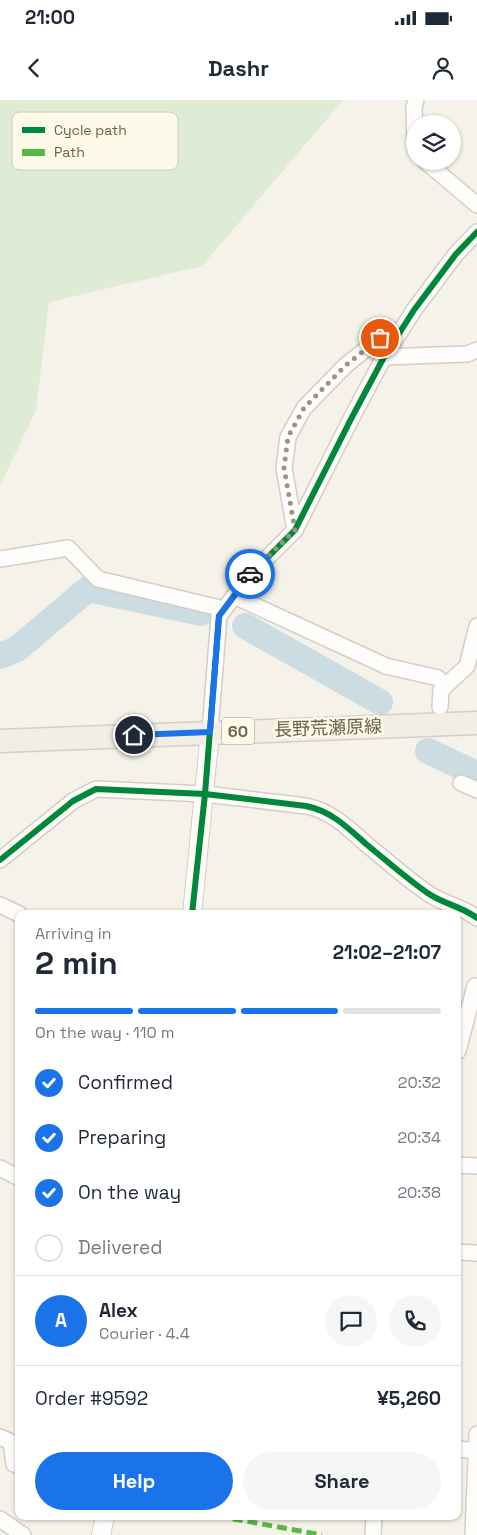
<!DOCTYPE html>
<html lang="en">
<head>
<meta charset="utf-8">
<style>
	:root { --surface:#fff; --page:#f6f6f7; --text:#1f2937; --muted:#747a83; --line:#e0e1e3; --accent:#1a73e8 }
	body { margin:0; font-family:"Space Grotesk","Noto Sans JP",sans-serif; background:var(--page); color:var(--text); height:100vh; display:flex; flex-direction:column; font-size:19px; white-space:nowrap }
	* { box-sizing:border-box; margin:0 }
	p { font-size:16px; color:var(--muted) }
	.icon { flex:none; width:28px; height:28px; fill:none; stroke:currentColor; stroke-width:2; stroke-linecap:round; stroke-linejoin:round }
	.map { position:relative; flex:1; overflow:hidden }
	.drawer { position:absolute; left:15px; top:810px; width:446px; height:610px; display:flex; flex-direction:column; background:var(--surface); border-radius:10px; box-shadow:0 1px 4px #0004 }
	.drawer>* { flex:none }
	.fabs { position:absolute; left:406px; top:15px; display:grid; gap:10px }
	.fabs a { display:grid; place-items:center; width:55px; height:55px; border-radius:50%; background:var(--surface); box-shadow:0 1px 4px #0004; font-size:25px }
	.pin { position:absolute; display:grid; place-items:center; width:42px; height:42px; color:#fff; margin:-21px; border:2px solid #fff; border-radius:50%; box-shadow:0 1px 5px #0007 }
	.courier { position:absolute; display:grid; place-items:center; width:50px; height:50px; margin:-25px; border:4px solid #1a73e8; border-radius:50%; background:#fff; color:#222; box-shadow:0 1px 6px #0007 }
	.head em { font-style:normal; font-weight:800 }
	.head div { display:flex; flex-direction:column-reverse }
	.head { display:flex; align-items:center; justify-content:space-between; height:85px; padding:0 20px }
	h1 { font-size:32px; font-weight:800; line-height:38px }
	.bar { display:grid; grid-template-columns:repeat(4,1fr); gap:8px 5px; align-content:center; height:60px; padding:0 20px }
	.bar i { height:6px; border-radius:4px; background:var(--line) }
	.bar .current { background:var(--accent) }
	.bar p { grid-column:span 4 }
	.line { display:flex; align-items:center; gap:12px; padding:0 20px; border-top:1px solid var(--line) }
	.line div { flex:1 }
	.round { display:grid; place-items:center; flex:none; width:52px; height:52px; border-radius:26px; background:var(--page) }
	ol { padding:0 20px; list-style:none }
	li { display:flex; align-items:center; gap:15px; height:55px }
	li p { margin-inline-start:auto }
	li .icon { padding:5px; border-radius:50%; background:var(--accent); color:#fff; stroke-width:4 }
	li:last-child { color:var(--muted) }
	li i { width:28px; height:28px; border:2px solid var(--line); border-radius:50% }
	.action { display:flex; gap:10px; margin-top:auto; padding:10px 20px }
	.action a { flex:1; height:58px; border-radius:30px; background:var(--accent); color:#fff; font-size:20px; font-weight:800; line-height:58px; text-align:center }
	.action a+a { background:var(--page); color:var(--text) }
	.status { display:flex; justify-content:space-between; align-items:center; height:35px; padding:0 25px; background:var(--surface); direction:ltr }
	.status svg { height:14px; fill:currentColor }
	header { display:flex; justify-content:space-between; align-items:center; height:65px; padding:0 20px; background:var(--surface); font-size:22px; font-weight:800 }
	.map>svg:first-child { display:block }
</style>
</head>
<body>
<div class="status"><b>21:00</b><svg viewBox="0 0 49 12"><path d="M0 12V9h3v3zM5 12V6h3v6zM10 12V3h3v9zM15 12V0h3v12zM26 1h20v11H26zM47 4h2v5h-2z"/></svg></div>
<header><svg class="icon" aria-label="back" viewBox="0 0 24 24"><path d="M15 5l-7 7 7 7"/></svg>Dashr<svg class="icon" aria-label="person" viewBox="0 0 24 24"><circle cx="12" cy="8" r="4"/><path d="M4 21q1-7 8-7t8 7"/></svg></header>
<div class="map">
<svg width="477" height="1435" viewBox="0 0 477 1435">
	<rect width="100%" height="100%" fill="#f5f2e9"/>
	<polygon fill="#deebd5" points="0,0 343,0 202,166 49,202 36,310 0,386"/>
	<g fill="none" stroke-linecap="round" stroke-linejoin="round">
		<g stroke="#ccdce3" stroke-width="26">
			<polyline points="245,526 380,602"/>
			<polyline points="0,556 17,549 88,489 201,513"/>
			<polyline points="428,651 477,674"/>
		</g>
		<defs>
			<g id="minor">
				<polyline points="415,47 414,7 416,0"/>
				<polyline points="425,61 477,105"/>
				<polyline points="384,257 467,254 477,250"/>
				<polyline points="295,430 284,368 288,337 304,308 346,265 380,238 401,230"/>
				<polyline points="0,459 68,448 98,479 224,509"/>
				<polyline points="234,496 386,566 438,578 446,586"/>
				<polyline points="440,607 441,590 467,566 477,526"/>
				<polyline points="210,632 219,516 250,475 295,430 351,319 384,257 414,210 456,154 477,132"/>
				<polyline points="461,683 477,690"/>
				<path d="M 0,760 L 73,701 L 96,689 L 205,694 L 306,706 C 331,711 347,727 366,744 C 387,761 407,779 429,794 C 444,804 463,807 477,818"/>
				<polyline points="0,805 19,814"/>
				<polyline points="458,951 475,886"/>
				<polyline points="458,1065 477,1066"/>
				<polyline points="0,1068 19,1078"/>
				<polyline points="458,1152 477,1153"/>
				<polyline points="0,1337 11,1342 14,1364 19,1366"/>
				<polyline points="458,1349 477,1351"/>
				<polyline points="0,1419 23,1435"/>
				<polyline points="373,1435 374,1416"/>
				<polyline points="473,1435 477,1334"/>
			</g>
			<g id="tertiary">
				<polyline points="192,814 210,632"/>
				<polyline points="101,1435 105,1416"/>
			</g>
			<polyline id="primary" points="0,641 477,623"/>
		</defs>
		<use href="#minor" stroke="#d3cec6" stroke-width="18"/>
		<use href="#tertiary" stroke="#d3cec6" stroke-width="20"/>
		<use href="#primary" stroke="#d3cec6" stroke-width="25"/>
		<use href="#minor" stroke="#fefdfc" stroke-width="15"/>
		<use href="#tertiary" stroke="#fefdfc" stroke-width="18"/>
		<use href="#primary" stroke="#f1efe5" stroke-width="22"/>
		<polyline stroke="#58b947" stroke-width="5" stroke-dasharray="10 5" stroke-linecap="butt" points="218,1416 322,1435"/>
		<defs>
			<g id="cycleway">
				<path d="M 0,760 L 73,701 L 96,689 L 205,694 L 306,706 C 331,711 347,727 366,744 C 387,761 407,779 429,794 C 444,804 463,807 477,818"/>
				<polyline points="192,814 205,694 219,516 250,475 295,430 351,319 384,257 414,210 456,154 477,132"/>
			</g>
		</defs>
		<use href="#cycleway" stroke="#fdfaea" stroke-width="9"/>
		<use href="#cycleway" stroke="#00873e" stroke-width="6"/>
	</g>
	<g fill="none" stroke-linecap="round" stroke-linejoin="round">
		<polyline stroke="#9e9484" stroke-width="5" stroke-dasharray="0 9" points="250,474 295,430 284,368 288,337 304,308 346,265 380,238"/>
		<polyline stroke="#1a73e8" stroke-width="6" points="134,635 210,632 219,516 250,474"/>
	</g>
	<g text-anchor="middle" stroke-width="5" stroke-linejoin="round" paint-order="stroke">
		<rect fill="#fdfaea" stroke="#9a8f7c" stroke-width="1" x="222" y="617.5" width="32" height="27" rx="4"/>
		<g font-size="16" font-weight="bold" fill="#6f614d">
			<text x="238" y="637">60</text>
		</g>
		<g font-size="18" fill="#6f614d" stroke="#fdfaea">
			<text transform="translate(328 628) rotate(-2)" y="6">長野荒瀬原線</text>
		</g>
	</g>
	<rect x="12" y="12" width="166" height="58" rx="8" fill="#fdfaea" stroke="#d2ccbb" stroke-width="1"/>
	<rect x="22" y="27" width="23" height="6" fill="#00873e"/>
	<rect x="22" y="49" width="23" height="7" fill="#58b947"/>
	<g font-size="14" fill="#6f614d">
		<text x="54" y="35">Cycle path</text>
		<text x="54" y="57">Path</text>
	</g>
</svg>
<div class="fabs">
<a><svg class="icon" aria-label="layers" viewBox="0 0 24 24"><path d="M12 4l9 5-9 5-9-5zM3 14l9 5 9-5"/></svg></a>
</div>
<div class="pin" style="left:380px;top:238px;background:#ea580c"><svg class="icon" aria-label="bag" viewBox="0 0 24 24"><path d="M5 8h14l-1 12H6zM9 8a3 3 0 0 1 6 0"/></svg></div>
<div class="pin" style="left:134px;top:635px;background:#1f2937"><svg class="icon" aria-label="home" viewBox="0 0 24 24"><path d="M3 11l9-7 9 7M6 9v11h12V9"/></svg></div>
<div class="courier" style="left:250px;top:474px"><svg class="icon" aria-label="car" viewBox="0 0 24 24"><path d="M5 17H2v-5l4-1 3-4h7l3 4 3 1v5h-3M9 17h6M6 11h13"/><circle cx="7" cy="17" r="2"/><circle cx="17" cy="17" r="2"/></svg></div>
<section class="drawer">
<div class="head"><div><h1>2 min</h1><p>Arriving in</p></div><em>21:02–21:07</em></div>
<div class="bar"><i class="current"></i><i class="current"></i><i class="current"></i><i></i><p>On the way · 110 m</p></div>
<ol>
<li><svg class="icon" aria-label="check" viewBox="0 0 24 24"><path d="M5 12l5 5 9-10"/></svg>Confirmed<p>20:32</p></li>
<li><svg class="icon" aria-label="check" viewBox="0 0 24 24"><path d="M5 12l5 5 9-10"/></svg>Preparing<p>20:34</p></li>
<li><svg class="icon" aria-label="check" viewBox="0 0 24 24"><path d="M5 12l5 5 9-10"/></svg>On the way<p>20:38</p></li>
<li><i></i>Delivered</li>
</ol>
<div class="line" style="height:90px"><b class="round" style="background:var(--accent);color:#fff">A</b><div><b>Alex</b><p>Courier · 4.4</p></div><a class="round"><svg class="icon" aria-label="chat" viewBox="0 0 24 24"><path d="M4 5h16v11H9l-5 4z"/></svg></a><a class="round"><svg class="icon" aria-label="phone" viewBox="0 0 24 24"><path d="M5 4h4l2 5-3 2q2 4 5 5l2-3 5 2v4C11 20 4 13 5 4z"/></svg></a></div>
<div class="line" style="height:65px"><div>Order #9592</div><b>¥5,260</b></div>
<div class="action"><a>Help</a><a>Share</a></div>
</section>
</div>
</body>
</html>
